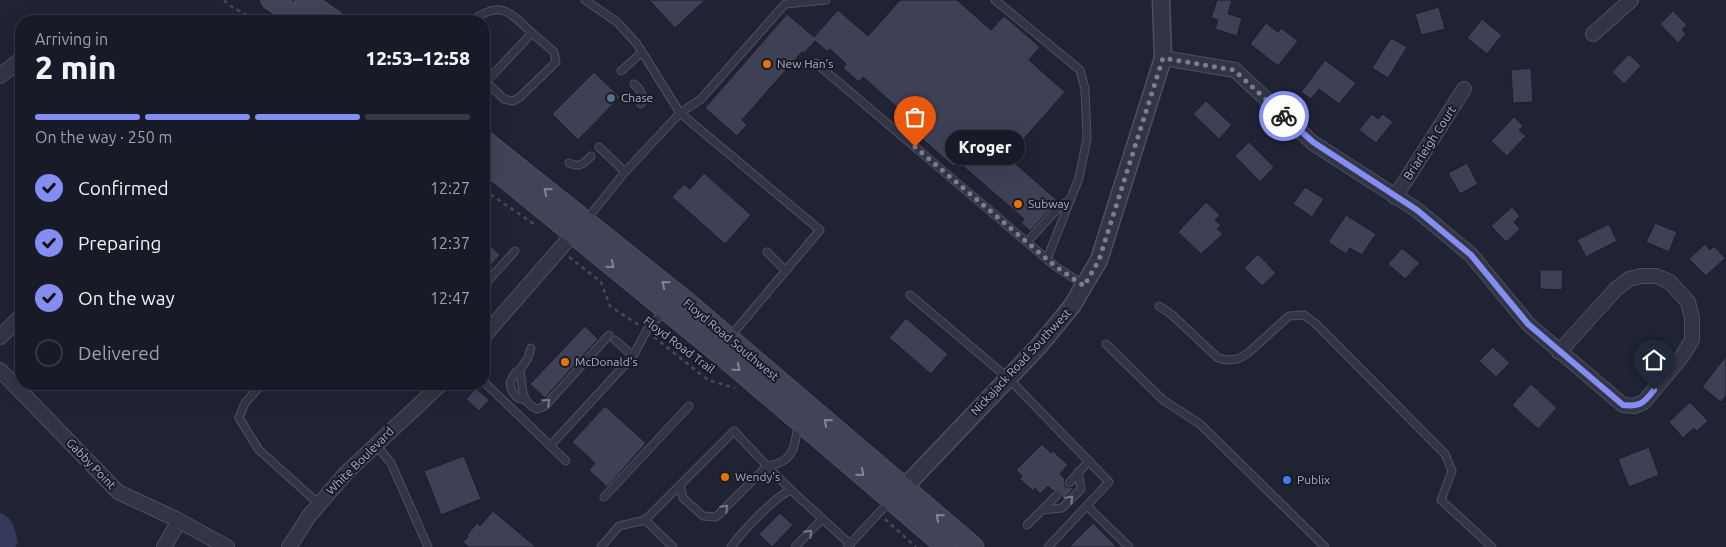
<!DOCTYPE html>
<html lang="en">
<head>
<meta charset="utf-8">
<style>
	:root { --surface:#181a27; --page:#21232f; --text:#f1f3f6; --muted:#9fa1a7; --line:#363844; --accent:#848df1 }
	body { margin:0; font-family:Ubuntu,sans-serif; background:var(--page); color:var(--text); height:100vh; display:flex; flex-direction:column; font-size:19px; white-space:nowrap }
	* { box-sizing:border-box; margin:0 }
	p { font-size:16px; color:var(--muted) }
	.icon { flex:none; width:28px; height:28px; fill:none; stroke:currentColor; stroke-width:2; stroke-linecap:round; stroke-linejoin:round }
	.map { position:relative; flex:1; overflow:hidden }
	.sheet { position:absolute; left:15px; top:15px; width:475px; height:375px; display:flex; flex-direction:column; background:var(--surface); border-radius:20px; box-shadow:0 5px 20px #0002,0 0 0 1px var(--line) }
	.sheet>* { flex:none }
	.pin { position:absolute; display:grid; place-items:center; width:42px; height:42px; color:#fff; margin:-51px -21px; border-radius:50% 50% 50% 0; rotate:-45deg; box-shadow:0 0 5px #0007 }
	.pin .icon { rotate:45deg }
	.courier { position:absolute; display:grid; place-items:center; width:50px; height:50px; margin:-25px; border:4px solid #848df1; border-radius:50%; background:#fff; color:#222; box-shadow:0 1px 6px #0007 }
	.bubble { position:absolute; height:35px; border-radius:18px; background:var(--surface); box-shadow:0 5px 20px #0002,0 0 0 1px var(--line); font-size:16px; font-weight:800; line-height:35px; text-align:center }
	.summary em { font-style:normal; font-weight:800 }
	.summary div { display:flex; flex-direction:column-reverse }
	.summary { display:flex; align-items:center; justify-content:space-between; height:85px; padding:0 20px }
	h1 { font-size:32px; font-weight:800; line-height:38px }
	.bar { display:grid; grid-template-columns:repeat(4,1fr); gap:8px 5px; align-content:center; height:60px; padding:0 20px }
	.bar i { height:6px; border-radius:4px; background:var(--line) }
	.bar .active { background:var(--accent) }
	.bar p { grid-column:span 4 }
	ol { padding:0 20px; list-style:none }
	li { display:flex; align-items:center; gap:15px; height:55px }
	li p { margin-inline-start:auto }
	li .icon { padding:5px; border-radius:50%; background:var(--accent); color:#111; stroke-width:4 }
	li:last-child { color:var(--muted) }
	li i { width:28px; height:28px; border:2px solid var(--line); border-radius:50% }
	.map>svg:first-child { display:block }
</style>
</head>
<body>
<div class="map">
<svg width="1726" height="547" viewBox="0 0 1726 547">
	<rect width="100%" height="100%" fill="#202334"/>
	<path fill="#35395b" d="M 0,513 C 13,517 15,530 18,542 L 15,547 L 0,547 Z"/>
	<g fill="#3e4156" stroke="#1b1d2b">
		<polygon points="649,0 705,0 675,28"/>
		<polygon points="900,0 957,0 991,30 1004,16 1040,47 1029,60 1065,92 1008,157 1058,201 1030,231 1021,223 1024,219 957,161 953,166 911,129 916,124 863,77 859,82 843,68 846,64 830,49 828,52 815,41 804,53 802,52 742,120 747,125 737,136 705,108 787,14 814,37 838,10 868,36"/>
		<polygon points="1217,0 1232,0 1228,14 1242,18 1237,36 1215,29 1218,20 1211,18"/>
		<polygon points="1439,7 1445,29 1421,35 1415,14"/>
		<polygon points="1673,11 1687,25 1682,30 1686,34 1678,43 1660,24"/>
		<polygon points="1482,19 1502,35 1487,54 1467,38"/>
		<polygon points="1266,23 1278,32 1281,28 1298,41 1278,66 1250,44"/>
		<polygon points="1391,38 1407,47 1388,78 1372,68"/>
		<polygon points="1629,54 1641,66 1624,84 1612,72"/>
		<polygon points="1325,60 1356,83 1339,104 1319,89 1311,99 1301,92"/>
		<polygon points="1531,68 1533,102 1513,103 1511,70"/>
		<polygon points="594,72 620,97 578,140 552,114"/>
		<polygon points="1206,101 1232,125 1219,139 1193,114"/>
		<polygon points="1372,114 1378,119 1383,114 1393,122 1376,143 1359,130"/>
		<polygon points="1514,117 1523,126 1519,130 1526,136 1507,156 1491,141"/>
		<polygon points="1249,142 1274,167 1260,182 1235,156"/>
		<polygon points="1467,163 1478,184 1460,194 1448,173"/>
		<polygon points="704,173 751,215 725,244 672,197 684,184 690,189"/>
		<polygon points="1305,187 1324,199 1312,217 1293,204"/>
		<polygon points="1206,202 1220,215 1215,220 1221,225 1217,229 1223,234 1201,254 1178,232"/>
		<polygon points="1512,207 1520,216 1514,222 1520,229 1506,242 1491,226"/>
		<polygon points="1346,215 1376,234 1362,255 1350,248 1346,254 1328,242"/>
		<polygon points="1655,223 1677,232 1669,252 1646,242"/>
		<polygon points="1609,224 1617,241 1586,257 1577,240"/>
		<polygon points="484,239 500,255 484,273"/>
		<polygon points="1705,244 1710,250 1714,246 1725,258 1706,276 1689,259"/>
		<polygon points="1402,248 1420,263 1405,279 1388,264"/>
		<polygon points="1258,254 1276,273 1262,286 1244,268"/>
		<polygon points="1540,270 1563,270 1562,290 1540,289"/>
		<polygon points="906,318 948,354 931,374 889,338"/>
		<polygon points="585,326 598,339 545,398 530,384"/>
		<polygon points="1493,347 1510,363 1496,377 1479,361"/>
		<polygon points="1726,356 1726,395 1721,402 1702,387"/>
		<polygon points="1531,384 1557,408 1538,429 1512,405"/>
		<polygon points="476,388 489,400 479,411 466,399"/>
		<polygon points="1690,402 1708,421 1697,431 1694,428 1683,438 1669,422"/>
		<polygon points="605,406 646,443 607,487 589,470 595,463 572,442"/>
		<polygon points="1042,444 1051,453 1053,451 1068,465 1060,474 1065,479 1064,482 1065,487 1074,488 1063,500 1060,491 1053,491 1048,486 1040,494 1035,488 1033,491 1020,479 1022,476 1016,470"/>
		<polygon points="1649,447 1659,475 1629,487 1618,459"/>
		<polygon points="464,456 481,499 441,515 424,471"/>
		<polygon points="493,511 536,547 469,547 463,542 468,537 467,535 477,523 480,526"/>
		<polygon points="780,513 793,525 772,547 759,534"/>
		<polygon points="1093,523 1117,547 1069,547"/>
	</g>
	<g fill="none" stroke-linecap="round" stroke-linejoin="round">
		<defs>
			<g id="service">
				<polyline points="585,0 617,22 637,44 680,113 625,172 587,219"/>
				<polyline points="995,0 1080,70 1085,89 1087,139 1079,178 1047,259"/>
				<path d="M 472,21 C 500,0 509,11 532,33"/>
				<polyline points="816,63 1055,266 1084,285"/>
				<polyline points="621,71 642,52"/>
				<polyline points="484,80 504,99 513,101 520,97 556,62 554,52 532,33 486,82"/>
				<polyline points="634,84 639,89 644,99 641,104"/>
				<polyline points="599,147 625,172"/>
				<path d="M 569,163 C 579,168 584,164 591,156"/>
				<polyline points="1027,242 1059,207 1071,199"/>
				<polyline points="767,252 786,271"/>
				<polyline points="484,285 515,251"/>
				<polyline points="910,295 1008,378 1109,482 1048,547"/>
				<polyline points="1159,306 1171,314 1218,358 1227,360 1238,359 1248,353 1289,316 1304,315 1316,324 1445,454 1452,471 1441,500 1492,547"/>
				<polyline points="729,338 820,230 680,113 701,99 785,4 826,0"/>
				<polyline points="615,340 633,356"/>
				<polyline points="1106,344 1163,400 1200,424 1325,547"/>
				<path d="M 531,348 L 528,358 L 520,370 C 523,387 520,402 537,409 L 545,406 L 609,335"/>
				<path d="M 520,370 L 516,372 L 510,382 C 511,392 515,399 525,400"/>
				<polyline points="484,382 566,461"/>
				<polyline points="262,384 245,403 239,418 259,450 319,504"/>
				<polyline points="376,445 391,463 428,547"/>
				<polyline points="550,446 633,356 648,328 666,310"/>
				<path d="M 767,466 C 794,462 795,447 798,423"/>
				<polyline points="767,466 791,490"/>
				<polyline points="1069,483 1089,461"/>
				<polyline points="604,497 689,406"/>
				<polyline points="1087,506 1129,547"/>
				<polyline points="1043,510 1062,508 1081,489 1078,472"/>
				<polyline points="1027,525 1057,495"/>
				<polyline points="601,547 619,526 645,520"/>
				<polyline points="673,547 645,520 734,431 767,466 716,517 703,516 683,498 680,485"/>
				<path d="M 731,547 C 742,532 774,497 791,490 L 850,544"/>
				<polyline points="795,547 822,519"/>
				<polyline points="847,547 891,500"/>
			</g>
			<g id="minor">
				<polyline points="1593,34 1631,0"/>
				<polyline points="1163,58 1235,70 1313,143 1417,210 1471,255 1528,324 1623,405 1634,406 1644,402 1683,355 1692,340 1692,318 1688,302 1670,282 1656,276 1641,276 1629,279 1616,289 1559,352"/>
				<polyline points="0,76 21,59"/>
				<polyline points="1395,197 1464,89"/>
				<polyline points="484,336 579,227"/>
				<polyline points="0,337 21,316"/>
				<polyline points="0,370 118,492 174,518 227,547"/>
				<polyline points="164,547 179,521"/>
				<polyline points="289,547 309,516 346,473 441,384"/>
			</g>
			<polyline id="tertiary" points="896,496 1039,346 1072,306 1099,260 1163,58 1161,0"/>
			<g id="secondary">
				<polyline points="271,0 304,21"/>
				<polyline points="305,0 335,21"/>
				<polyline points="484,140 687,302 974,547"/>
				<polyline points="484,161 732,364 946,547"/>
			</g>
		</defs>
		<use href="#service" stroke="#4e5060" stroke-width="9"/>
		<use href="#minor" stroke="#4e5060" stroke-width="16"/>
		<use href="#tertiary" stroke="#4e5060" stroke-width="19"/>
		<use href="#secondary" stroke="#4e5060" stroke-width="21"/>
		<g stroke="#414c55" stroke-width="2.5" stroke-dasharray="4 4" stroke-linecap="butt">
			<polyline points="224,0 229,5 257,21"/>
			<polyline points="484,190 534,224"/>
			<polyline points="569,257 601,282 610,306 640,326"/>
			<polyline points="654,337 708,380 735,388"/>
			<polyline points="885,519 916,547"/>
		</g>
		<use href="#service" stroke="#333545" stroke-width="7"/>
		<use href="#minor" stroke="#333545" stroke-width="14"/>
		<use href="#tertiary" stroke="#333545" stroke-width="16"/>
		<use href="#secondary" stroke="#424358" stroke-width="19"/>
	</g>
	<defs><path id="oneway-chevron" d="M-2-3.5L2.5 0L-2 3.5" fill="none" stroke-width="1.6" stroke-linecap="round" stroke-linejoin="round" transform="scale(1.25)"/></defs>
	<g stroke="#828498">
		<use href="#oneway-chevron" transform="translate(547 191) rotate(-141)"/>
		<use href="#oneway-chevron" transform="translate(611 265) rotate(39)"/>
		<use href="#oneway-chevron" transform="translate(665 284) rotate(-141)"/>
		<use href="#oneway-chevron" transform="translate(737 368) rotate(40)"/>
		<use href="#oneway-chevron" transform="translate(827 422) rotate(-140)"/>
		<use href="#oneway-chevron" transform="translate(861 473) rotate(40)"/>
		<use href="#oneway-chevron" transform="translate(939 517) rotate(-140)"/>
	</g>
	<g stroke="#76788a">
		<use href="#oneway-chevron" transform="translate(547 402) rotate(-41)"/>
		<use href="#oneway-chevron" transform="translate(1070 499) rotate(-45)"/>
		<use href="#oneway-chevron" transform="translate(725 508) rotate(-45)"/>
		<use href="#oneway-chevron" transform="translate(809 533) rotate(-45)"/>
	</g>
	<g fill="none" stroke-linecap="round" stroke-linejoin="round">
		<polyline stroke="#7c7e90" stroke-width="5" stroke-dasharray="0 9" points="915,147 1055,266 1084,286 1099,260 1163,58 1234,70 1284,116"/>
		<path stroke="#848df1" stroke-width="6" d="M 1284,116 L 1313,142 L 1417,210 L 1471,255 L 1528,324 L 1623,405 C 1640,407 1644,403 1654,390"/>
	</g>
	<g fill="#e8710a" stroke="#191b29" stroke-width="2">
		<circle cx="767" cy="64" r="5"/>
		<circle cx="1018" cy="204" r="5"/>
		<circle cx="565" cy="362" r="5"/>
		<circle cx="725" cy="477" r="5"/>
	</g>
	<circle fill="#5c6f8a" stroke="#191b29" stroke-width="2" cx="611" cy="98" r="5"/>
	<circle fill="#3f7fe0" stroke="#191b29" stroke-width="2" cx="1287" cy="480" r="5"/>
	<g text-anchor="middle" stroke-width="4" stroke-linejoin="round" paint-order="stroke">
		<g font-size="12" fill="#adafc2" stroke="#191b29" text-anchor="start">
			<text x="777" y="68">New Han's</text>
			<text x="621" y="102">Chase</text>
			<text x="1028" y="208">Subway</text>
			<text x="575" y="366">McDonald's</text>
			<text x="735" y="481">Wendy's</text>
			<text x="1297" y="484">Publix</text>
		</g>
		<g font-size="12" fill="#adafc2" stroke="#191b29">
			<text transform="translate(1430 143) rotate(-57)" y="4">Briarleigh Court</text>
			<text transform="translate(731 340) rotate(40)" y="4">Floyd Road Southwest</text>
			<text transform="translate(679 345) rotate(37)" y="4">Floyd Road Trail</text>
			<text transform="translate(1021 362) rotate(-47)" y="4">Nickajack Road Southwest</text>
			<text transform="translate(360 461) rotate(-45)" y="4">White Boulevard</text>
			<text transform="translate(91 464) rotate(46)" y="4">Gabby Point</text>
		</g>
	</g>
</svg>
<div class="pin" style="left:915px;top:147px;background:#ea580c"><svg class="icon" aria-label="bag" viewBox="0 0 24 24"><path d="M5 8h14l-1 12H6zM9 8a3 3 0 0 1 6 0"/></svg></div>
<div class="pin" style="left:1654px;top:390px;background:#1f2937"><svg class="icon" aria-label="home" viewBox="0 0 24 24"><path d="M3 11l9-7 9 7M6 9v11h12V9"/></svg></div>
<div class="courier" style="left:1284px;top:116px"><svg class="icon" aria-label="bike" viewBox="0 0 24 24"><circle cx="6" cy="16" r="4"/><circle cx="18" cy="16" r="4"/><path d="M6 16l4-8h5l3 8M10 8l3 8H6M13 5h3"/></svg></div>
<div class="bubble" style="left:945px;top:130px;width:80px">Kroger</div>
<section class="sheet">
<div class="summary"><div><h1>2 min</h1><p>Arriving in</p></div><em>12:53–12:58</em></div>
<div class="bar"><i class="active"></i><i class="active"></i><i class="active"></i><i></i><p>On the way · 250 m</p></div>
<ol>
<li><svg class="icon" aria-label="check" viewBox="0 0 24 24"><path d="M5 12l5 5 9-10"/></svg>Confirmed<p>12:27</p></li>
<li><svg class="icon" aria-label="check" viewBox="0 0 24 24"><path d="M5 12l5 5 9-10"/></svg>Preparing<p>12:37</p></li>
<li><svg class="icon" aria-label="check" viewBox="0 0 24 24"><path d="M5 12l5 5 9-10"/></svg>On the way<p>12:47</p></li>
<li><i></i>Delivered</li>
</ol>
</section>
</div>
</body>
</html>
